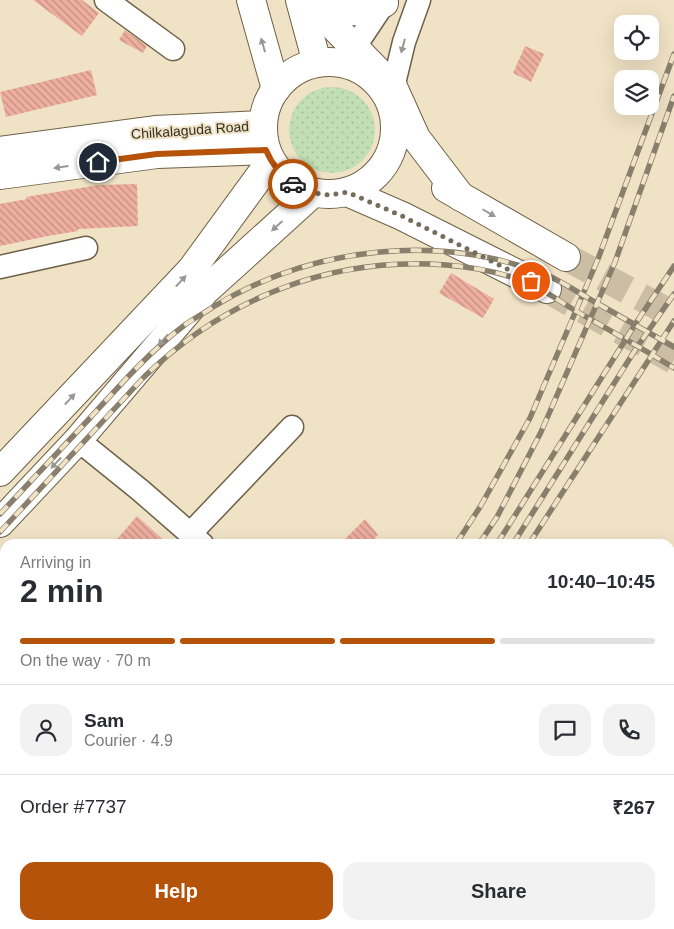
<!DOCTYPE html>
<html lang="en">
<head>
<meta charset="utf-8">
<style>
	:root { --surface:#fff; --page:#f2f2f3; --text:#2b2b33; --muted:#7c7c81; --line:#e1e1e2; --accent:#b45309 }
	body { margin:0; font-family:Arial,sans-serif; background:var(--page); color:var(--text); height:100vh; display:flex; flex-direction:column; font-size:19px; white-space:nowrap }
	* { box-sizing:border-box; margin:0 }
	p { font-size:16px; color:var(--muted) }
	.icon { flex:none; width:28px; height:28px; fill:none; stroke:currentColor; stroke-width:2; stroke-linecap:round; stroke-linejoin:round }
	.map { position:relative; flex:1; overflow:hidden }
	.panel { position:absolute; left:0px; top:539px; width:675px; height:391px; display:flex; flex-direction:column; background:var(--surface); border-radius:15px 15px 0 0; box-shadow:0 5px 20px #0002 }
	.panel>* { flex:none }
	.buttons { position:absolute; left:614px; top:15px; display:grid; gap:10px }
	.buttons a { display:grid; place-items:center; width:45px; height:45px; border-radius:10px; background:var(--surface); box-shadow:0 5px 20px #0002; font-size:25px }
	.pin { position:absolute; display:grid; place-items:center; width:42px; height:42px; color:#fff; margin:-21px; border:2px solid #fff; border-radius:50%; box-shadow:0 1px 5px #0007 }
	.courier { position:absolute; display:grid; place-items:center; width:50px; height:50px; margin:-25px; border:4px solid #b45309; border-radius:50%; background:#fff; color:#222; box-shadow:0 1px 6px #0007 }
	.overview em { font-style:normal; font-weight:700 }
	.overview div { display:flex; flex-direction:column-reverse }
	.overview { display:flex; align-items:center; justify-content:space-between; height:85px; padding:0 20px }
	h1 { font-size:32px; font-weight:700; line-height:38px }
	.bar { display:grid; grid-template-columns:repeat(4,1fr); gap:8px 5px; align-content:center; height:60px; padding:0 20px }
	.bar i { height:6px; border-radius:4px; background:var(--line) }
	.bar .current { background:var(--accent) }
	.bar p { grid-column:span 4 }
	.line { display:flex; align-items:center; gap:12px; padding:0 20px; border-top:1px solid var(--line) }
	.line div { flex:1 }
	.round { display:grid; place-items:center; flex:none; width:52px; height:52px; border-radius:15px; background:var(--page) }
	.cta { display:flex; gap:10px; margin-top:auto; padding:10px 20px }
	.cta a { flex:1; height:58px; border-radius:15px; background:var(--accent); color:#fff; font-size:20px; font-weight:700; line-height:58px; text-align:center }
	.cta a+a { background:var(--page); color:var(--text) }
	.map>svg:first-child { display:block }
</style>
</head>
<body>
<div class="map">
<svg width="674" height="929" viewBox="0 0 674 929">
	<defs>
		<pattern id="grass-dots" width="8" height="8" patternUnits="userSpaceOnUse" patternTransform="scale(1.25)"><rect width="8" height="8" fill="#c2deb3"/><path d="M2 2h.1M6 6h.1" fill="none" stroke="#a7bf9a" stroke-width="1.8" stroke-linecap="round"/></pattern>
		<pattern id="building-back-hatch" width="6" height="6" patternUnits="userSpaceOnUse" patternTransform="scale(1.25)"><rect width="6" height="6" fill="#eeaf9f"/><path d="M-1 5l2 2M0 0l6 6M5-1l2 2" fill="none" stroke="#c28f81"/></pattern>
	</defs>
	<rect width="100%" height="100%" fill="#f0e2c5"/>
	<circle fill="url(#grass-dots)" cx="332" cy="130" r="43"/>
	<g fill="url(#building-back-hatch)">
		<polygon points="33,0 82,0 99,13 82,36"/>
		<polygon points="125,30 147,46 143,53 119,40"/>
		<polygon points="525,46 544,54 531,82 513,73"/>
		<polygon points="91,70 97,95 6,117 0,92"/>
		<polygon points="137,184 138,226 78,229 78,231 48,236 0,246 0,204 27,199 26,197 99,185"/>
		<polygon points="451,273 494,299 483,318 439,293"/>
		<polygon points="137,516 168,544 113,544"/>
		<polygon points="365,519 378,535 370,544 340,544"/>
	</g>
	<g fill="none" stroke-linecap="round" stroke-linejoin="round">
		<g stroke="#cbbea5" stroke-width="28" stroke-dasharray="28 14" stroke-linecap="butt">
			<polyline points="566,257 674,315"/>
			<polyline points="547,289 674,360"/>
		</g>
		<defs>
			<g id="minor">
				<polyline points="106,0 173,49"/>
				<polyline points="344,63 386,0"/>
				<polyline points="390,100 404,42 419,0"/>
				<polyline points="0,267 86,248"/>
				<polyline points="78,440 140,490 202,544"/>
				<polyline points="190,534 292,427"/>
				<polyline points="670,778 674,781"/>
				<polyline points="0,849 5,853"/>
				<polyline points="553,925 600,929"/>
			</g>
			<g id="major">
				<polyline points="251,0 276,89"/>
				<polyline points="300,0 317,63"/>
				<polyline points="308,0 393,87 416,138 461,197"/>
				<path d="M 312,0 C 328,7 347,14 365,10 C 372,9 378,6 384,3"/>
				<circle cx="329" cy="128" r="66"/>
				<polyline points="0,151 155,130 261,125"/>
				<polyline points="0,175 157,154 266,150"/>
				<polyline points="446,188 566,257"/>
				<polyline points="347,192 402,216 547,289"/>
				<polyline points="0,472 192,269 270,162"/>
				<polyline points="0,523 78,440 205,291 313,193"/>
			</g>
		</defs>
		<use href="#minor" stroke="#6d6147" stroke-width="25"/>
		<use href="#major" stroke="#6d6147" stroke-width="30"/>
		<use href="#minor" stroke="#fff" stroke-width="22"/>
		<use href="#major" stroke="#fff" stroke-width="28"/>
		<defs>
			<g id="rail">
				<path d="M 0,514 C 30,482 60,450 90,418 C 120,385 150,351 186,324 C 195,318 204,313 213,307 C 313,246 444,231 553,278 C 567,285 581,294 595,302 C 621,317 648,332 674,347"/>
				<path d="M 0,532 L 144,377 C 225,298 332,256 446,265 C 472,267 499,272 523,281 C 542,288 559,301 576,311 C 609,330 642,348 674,368"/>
				<polyline points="456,544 480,507 530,418 598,259 674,54"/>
				<polyline points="479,544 497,517 541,432 615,262 674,96"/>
				<polyline points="497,544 636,323 674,266"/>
				<polyline points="513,544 637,347 674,294"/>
				<polyline points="529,544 674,321"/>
				<polyline points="98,929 103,925"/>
				<polyline points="141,929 146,925"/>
				<polyline points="209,929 212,925"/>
				<polyline points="253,929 256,925"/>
				<polyline points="270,929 273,925"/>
				<polyline points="287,929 289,925"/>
			</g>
		</defs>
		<use href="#rail" stroke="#887f6c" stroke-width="5.5"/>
		<use href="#rail" stroke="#f0e2c5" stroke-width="4" stroke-dasharray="11" stroke-linecap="butt"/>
	</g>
	<defs><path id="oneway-solid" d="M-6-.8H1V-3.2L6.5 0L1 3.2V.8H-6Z" transform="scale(1.25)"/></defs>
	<g fill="#9a9892">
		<use href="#oneway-solid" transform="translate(263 45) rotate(-106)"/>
		<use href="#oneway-solid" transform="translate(403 46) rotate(105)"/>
		<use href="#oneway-solid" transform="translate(61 167) rotate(172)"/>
		<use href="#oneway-solid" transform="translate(489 213) rotate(30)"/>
		<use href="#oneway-solid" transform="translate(277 226) rotate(138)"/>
		<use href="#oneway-solid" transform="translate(181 281) rotate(-47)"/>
		<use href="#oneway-solid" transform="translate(163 340) rotate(131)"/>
		<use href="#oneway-solid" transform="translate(70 399) rotate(-47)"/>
		<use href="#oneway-solid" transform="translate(56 463) rotate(133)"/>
	</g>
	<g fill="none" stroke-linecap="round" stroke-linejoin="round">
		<polyline stroke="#766e5d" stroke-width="5" stroke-dasharray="0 9" points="293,184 314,193 330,195 347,192 402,216 531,281"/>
		<path stroke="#b45309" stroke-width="6" d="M 98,162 L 157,154 L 266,150 C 272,165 281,174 293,184"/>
	</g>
	<g text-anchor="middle" stroke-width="4" stroke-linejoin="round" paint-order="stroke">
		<g font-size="14" fill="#353025" stroke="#f0e2c5">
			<text transform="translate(190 130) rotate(-4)" y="5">Chilkalaguda Road</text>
		</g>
	</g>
</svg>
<div class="buttons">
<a><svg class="icon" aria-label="locate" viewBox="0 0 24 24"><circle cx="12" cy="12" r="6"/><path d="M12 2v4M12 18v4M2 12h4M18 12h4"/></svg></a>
<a><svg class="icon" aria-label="layers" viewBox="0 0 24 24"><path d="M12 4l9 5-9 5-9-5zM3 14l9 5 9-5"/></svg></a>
</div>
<div class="pin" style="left:531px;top:281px;background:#ea580c"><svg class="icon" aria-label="bag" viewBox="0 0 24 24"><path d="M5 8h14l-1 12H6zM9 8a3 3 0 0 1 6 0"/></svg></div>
<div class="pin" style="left:98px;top:162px;background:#1f2937"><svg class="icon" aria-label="home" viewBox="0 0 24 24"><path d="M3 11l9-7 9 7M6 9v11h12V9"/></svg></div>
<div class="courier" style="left:293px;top:184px"><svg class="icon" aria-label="car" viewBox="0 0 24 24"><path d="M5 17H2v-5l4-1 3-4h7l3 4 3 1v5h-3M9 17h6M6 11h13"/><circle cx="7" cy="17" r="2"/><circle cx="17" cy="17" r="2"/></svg></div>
<section class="panel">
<div class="overview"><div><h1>2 min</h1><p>Arriving in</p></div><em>10:40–10:45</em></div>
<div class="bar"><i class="current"></i><i class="current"></i><i class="current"></i><i></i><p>On the way · 70 m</p></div>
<div class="line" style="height:90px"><a class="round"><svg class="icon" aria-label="person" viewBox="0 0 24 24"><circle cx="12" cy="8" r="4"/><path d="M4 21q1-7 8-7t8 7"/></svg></a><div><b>Sam</b><p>Courier · 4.9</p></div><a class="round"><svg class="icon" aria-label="chat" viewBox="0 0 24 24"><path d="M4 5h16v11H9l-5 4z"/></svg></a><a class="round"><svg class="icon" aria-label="phone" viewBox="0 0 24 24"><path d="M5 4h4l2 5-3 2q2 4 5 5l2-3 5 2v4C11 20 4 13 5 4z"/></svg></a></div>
<div class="line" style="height:65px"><div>Order #7737</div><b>₹267</b></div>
<div class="cta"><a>Help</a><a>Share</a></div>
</section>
</div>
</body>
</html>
